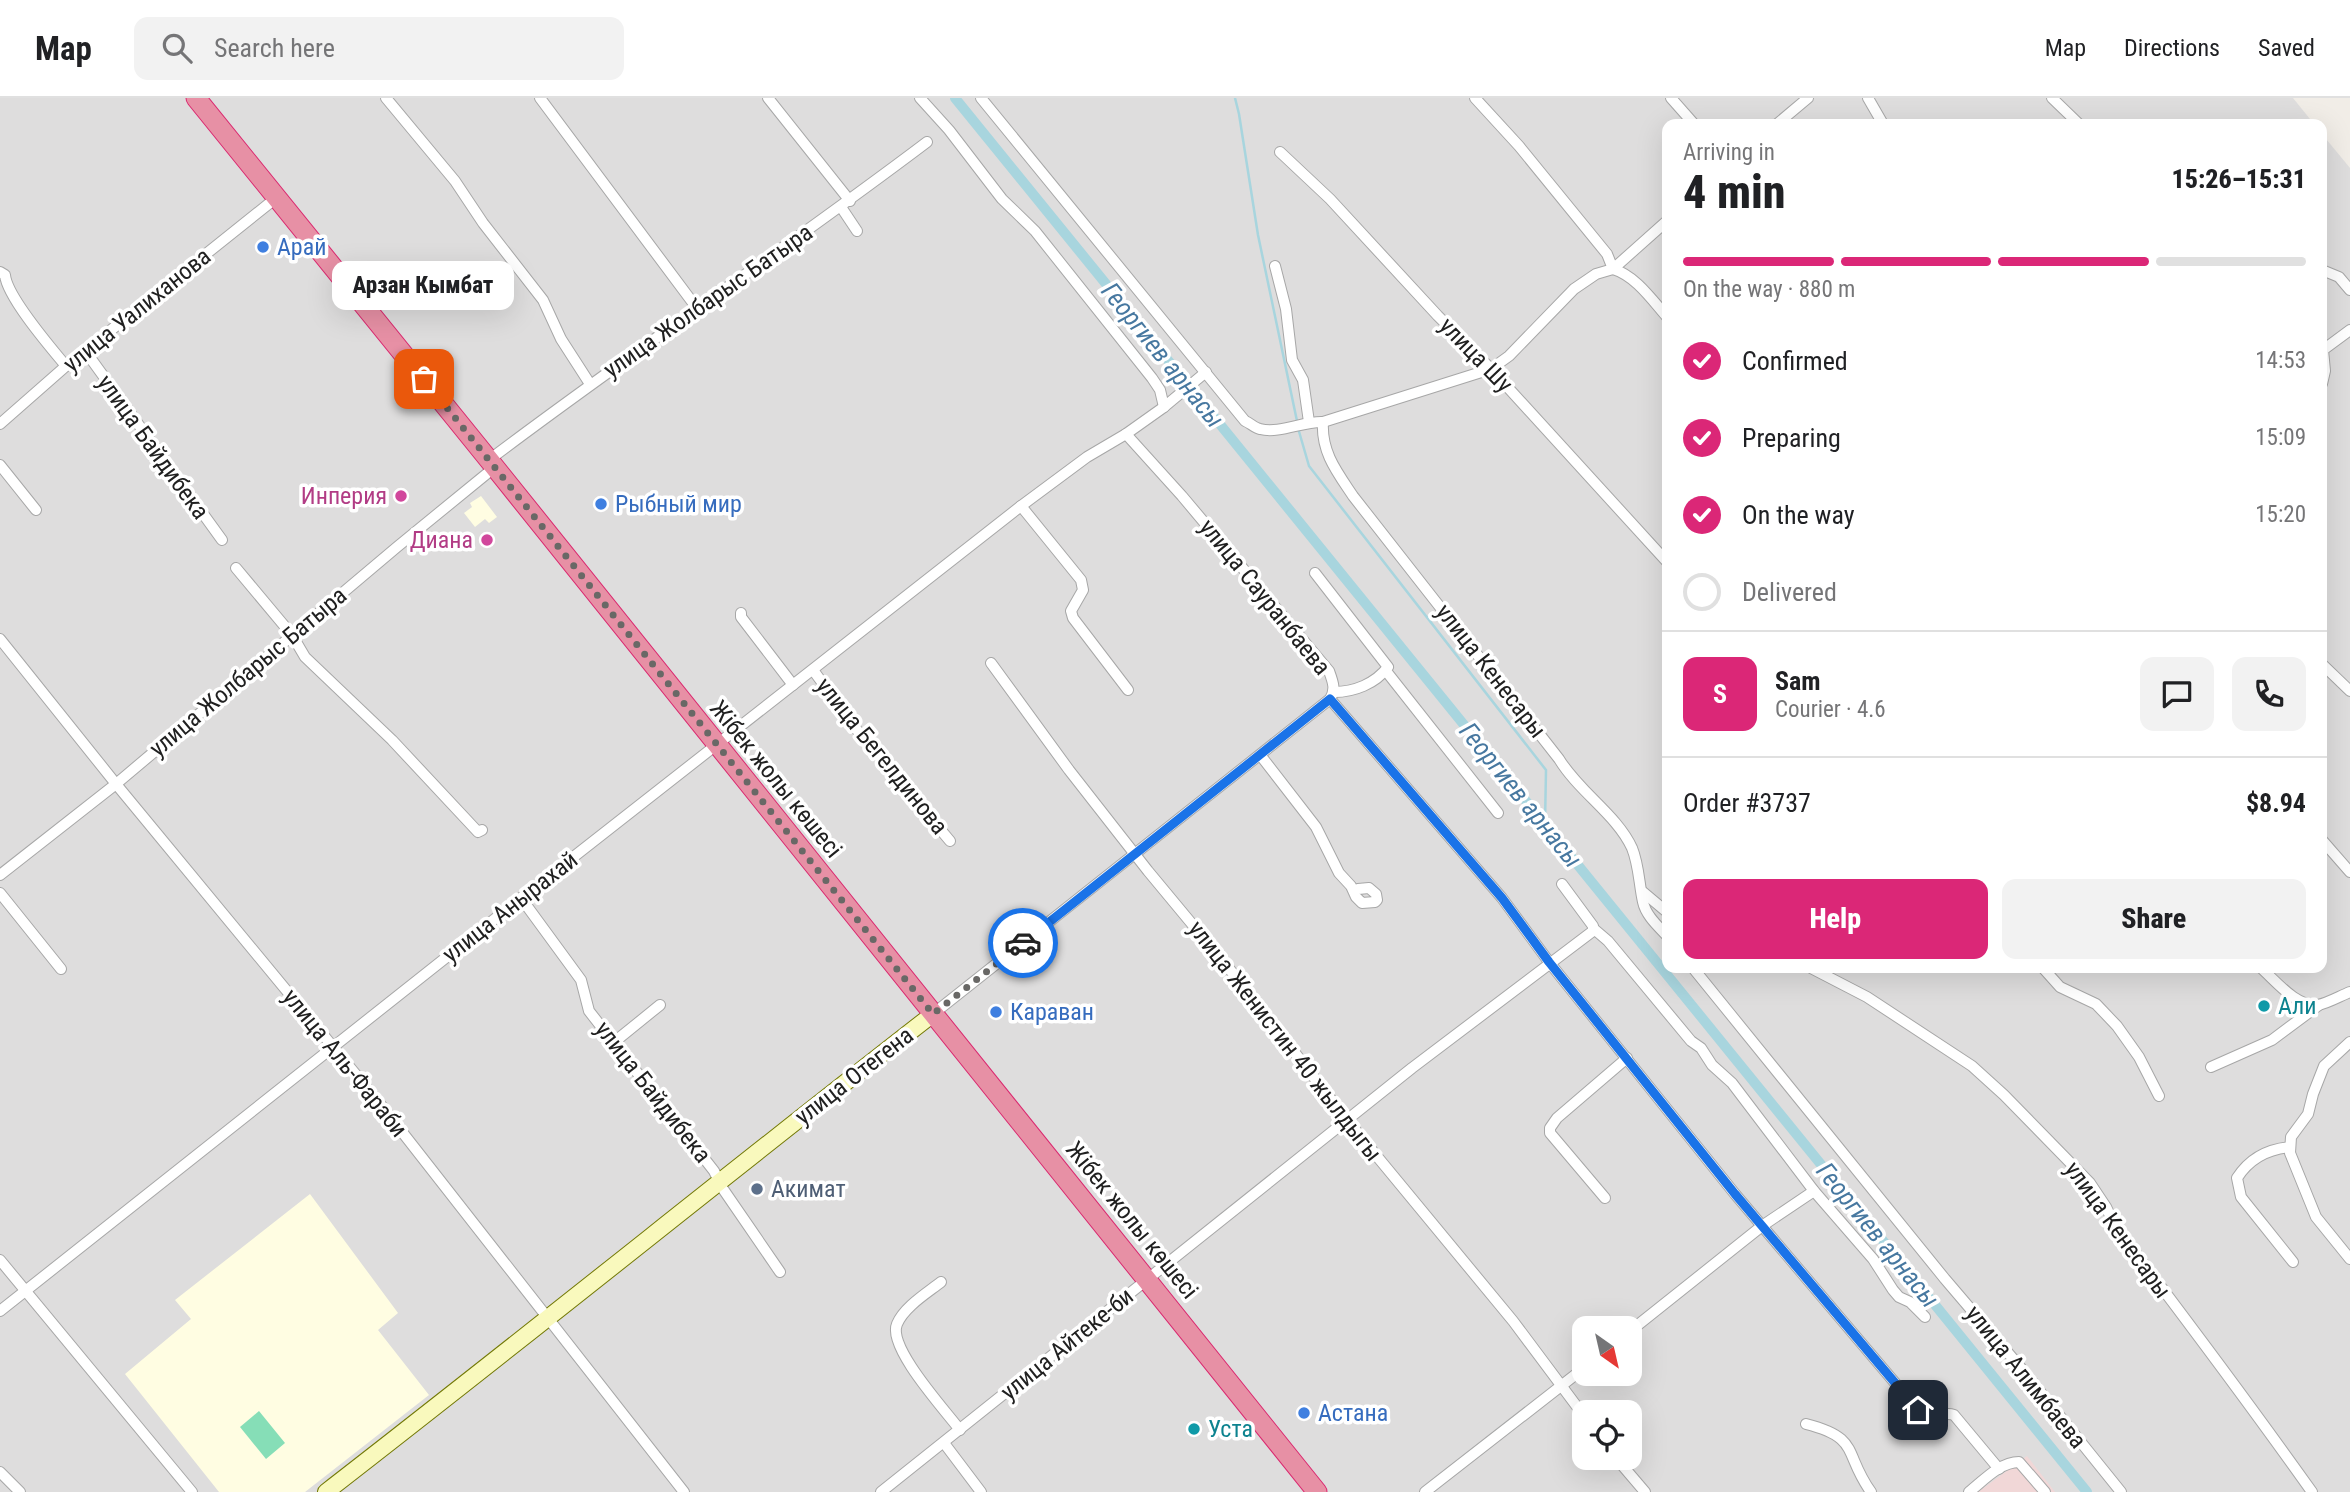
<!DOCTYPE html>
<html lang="en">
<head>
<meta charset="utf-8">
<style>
	:root { --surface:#fff; --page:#f2f2f2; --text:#202124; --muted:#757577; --line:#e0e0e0; --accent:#db2777 }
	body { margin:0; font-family:"Roboto Condensed",sans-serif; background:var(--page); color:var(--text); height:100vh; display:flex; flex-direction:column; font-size:26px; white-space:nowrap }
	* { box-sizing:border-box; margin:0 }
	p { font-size:23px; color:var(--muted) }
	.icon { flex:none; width:38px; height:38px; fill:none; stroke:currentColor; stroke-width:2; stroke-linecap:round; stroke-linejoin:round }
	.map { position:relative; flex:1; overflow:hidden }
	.details { position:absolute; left:1662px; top:21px; width:665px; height:854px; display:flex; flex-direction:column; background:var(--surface); border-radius:14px; box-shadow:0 7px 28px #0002 }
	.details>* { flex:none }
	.needle { width:46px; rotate:146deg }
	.tools { position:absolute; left:1572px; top:1218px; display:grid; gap:14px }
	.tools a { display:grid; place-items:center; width:70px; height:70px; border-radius:14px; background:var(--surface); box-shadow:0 7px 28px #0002; font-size:35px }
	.pin { position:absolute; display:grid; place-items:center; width:60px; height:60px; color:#fff; margin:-30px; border-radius:14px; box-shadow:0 4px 10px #0006 }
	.courier { position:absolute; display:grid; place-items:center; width:70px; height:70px; margin:-35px; border:5px solid #1a73e8; border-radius:50%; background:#fff; color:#222; box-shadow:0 2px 9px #0007 }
	.bubble { position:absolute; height:49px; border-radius:14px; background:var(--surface); box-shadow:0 7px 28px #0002; font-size:23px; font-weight:800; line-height:49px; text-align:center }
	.summary em { font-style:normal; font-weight:800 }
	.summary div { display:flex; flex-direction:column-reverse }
	.summary { display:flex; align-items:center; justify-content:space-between; height:119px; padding:0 21px }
	h1 { font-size:46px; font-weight:800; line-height:52px }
	.bar { display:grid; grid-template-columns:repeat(4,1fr); gap:10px 7px; align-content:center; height:84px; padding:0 21px }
	.bar i { height:9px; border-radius:5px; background:var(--line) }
	.bar .active { background:var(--accent) }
	.bar p { grid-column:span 4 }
	.line { display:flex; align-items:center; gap:18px; padding:0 21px; border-top:2px solid var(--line) }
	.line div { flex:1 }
	.round { display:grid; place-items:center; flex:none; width:74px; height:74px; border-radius:14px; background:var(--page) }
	ol { padding:0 21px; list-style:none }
	li { display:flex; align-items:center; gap:21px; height:77px }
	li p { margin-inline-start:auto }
	li .icon { padding:7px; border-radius:50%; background:var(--accent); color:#fff; stroke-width:4 }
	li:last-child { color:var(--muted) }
	li i { width:38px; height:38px; border:4px solid var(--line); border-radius:50% }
	.action { display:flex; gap:14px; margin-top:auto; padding:14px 21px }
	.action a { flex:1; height:80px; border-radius:14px; background:var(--accent); color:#fff; font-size:28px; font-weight:800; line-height:80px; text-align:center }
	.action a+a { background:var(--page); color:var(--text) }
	header { display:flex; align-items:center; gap:42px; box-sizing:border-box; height:98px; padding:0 35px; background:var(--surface); border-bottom:2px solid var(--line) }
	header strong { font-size:33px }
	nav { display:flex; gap:38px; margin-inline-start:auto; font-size:24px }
	.search { width:490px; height:63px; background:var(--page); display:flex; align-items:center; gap:18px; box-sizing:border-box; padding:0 24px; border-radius:14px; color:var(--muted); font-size:26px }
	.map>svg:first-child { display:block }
</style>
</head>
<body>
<header>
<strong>Map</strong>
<div class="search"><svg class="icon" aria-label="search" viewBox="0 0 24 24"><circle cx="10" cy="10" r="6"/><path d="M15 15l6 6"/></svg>Search here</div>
<nav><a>Map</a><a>Directions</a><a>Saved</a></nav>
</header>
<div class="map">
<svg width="2350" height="1394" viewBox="0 0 2350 1394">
	<rect width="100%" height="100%" fill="#f1ede7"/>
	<path fill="#dedddd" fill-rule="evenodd" d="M 0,0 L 2293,0 L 2314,26 L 1668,26 L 1668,870 L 2322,870 L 2322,36 L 2350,70 L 2350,1394 L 0,1394 ZM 1584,1230 L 1629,1230 L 1629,1276 L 1584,1276 ZM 1584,1314 L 1629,1314 L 1629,1360 L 1584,1360 Z"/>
	<polygon fill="#f1d7d7" points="2027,1358 2055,1394 1978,1394"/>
	<g fill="#fffde2">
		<polygon points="481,398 497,419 489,425 485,421 475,429 464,415 472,409 470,405"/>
		<polygon points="310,1096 398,1215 378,1232 429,1297 305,1394 219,1394 125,1276 191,1221 175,1202"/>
	</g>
	<polygon fill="#86deb7" points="259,1313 285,1345 266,1361 240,1329"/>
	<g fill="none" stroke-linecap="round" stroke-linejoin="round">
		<g stroke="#a8d5de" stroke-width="2.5">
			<polyline points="1235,0 1239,16 1258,137 1297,323"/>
			<polyline points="1298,330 1309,368 1546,672 1545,726"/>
		</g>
		<polyline stroke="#a8d5de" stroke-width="10" points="955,0 2087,1394"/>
		<defs>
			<g id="street">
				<polyline points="386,0 455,83 483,125 543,202 561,241 590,286"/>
				<polyline points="540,0 696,209"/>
				<polyline points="768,0 850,103"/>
				<polyline points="920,0 949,32 1002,101 1035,133 1152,280 1160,292 1164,309"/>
				<path d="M 981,0 L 1245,323 C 1250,325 1255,330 1260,331 C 1280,336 1303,323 1323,324 L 1491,271 L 1509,258 L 1574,191 L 1596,176 L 1613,171 L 1668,122"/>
				<polyline points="1475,0 1519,48 1607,156 1613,171"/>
				<polyline points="1671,0 1694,26"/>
				<polyline points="1868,0 1883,26"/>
				<polyline points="2052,0 2079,26"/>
				<polyline points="1777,26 1808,0"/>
				<polyline points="1280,54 1330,101 1438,218 1491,271 1668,465"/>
				<polyline points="841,109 857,133"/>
				<polyline points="1275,168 1286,211 1292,262 1303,282 1309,324"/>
				<path d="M 1613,171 C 1636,178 1652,202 1668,220"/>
				<polyline points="2322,172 2339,179 2350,192"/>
				<path d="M 0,174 L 5,177 C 7,199 51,250 66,268"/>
				<polyline points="86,254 222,442"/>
				<polyline points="2322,286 2325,273 2323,252 2350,232"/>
				<path d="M 1323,324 C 1321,354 1337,374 1353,398 L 1559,661 C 1579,694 1617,717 1632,750 C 1639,767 1639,786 1643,804 C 1646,818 1659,829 1668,839"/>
				<polyline points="0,326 66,268 276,100"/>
				<path d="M 489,362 C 633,253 783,153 927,44"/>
				<polyline points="0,367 36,412"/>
				<polyline points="1021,408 1081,482 1083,492 1071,513 1073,520 1128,592"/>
				<polyline points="236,470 292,537 305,559 392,642 478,734 482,732"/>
				<path d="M 1315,475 L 1388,569 C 1375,586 1354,594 1334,594"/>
				<polyline points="741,515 741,519 793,587"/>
				<polyline points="0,541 116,686 381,1007 684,1394"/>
				<polyline points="991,565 1069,672 1148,773 1236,879 1347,1022 1513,1223 1584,1318"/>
				<polyline points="2322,566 2350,593"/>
				<polyline points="813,572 857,632 950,743"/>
				<polyline points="1386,573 1498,715"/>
				<path d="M 1330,601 L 1502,800 L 1549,864 L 1735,1096 L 1918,1312 C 1934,1327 1939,1312 1954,1317 L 1999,1371"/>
				<polyline points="1261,658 1316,729 1339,775 1351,788 1356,799 1362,805 1375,804 1377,802 1376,796 1369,790 1358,791 1355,794"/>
				<polyline points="2322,742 2350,774"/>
				<polyline points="0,777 116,686 397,449 495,369"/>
				<polyline points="1643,794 1668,815"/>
				<polyline points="0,795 61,871"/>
				<polyline points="521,800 581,882 589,913 714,1073 723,1091 780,1174"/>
				<polyline points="1594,831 1608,843 1691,943 1701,950 1712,967 1732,985 1814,1093 1873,1161 1893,1192 1899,1199 1910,1204 1925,1219"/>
				<polyline points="1693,870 1945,1181 2026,1276 2121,1394"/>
				<path d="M 1811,870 L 1867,899 L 1972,968 L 2004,997 L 2090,1085 L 2106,1109 L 2115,1128 C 2182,1216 2248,1304 2312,1394"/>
				<polyline points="2043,870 2060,889 2096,906 2117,928 2139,959 2159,998"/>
				<path d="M 2261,870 C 2276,883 2296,909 2318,907 C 2328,905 2340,898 2350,894"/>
				<path d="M 933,916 L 1330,601 C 1336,591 1333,584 1329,573 L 1182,398 L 1126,336"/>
				<polyline points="2350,944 2324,968 2313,996 2308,1016 2291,1039 2290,1055 2316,1119 2350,1161"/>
				<polyline points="613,945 660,907"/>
				<polyline points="2211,969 2272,942 2319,907"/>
				<path d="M 2290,1049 C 2268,1051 2249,1061 2237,1080 L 2241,1099 L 2293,1164"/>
				<polyline points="1605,1100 1550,1035 1550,1030 1557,1020 1627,960"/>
				<polyline points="0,1162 192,1394"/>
				<path d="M 941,1184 C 927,1195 904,1209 897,1226 C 887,1249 945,1312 960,1332"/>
				<polyline points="0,1213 530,793 1021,408 1087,359 1126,336 1164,309 1206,274"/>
				<polyline points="1629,1234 1762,1128 1814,1093"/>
				<path d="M 1806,1326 C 1861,1340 1843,1355 1871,1394"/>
				<polyline points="944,1345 981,1394"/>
				<polyline points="1616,1360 1645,1394"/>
				<polyline points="0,1374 20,1394"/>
				<polyline points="881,1394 1412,970 1593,833 1593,828 1562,786"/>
				<polyline points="1425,1394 1584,1270"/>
				<path d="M 1969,1394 C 1983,1383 2000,1364 2019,1364 L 2045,1394"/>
			</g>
			<path id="secondary" d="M 326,1394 C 530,1236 730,1074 933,916"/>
			<polyline id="highway" points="196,0 489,362 1317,1394"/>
		</defs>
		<use href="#street" stroke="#a7a7a7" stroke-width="12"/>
		<use href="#secondary" stroke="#737906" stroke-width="18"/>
		<use href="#highway" stroke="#da2970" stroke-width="21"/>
		<use href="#street" stroke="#fff" stroke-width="10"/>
		<use href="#secondary" stroke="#f9f9bd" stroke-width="16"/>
		<use href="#highway" stroke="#e790a5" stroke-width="19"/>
	</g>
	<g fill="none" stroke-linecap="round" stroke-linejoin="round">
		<polyline stroke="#696866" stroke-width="7" stroke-dasharray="0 12.6" points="424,281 933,916 1023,845"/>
		<polyline stroke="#1a73e8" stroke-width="9" points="1023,845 1330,601 1502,800 1549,864 1735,1096 1918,1312"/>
	</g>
	<g fill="#3f7fe0" stroke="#fff" stroke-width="2.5">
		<circle cx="263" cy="149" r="7"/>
		<circle cx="601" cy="406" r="7"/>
		<circle cx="996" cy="914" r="7"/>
		<circle cx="1304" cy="1315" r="7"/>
	</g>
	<g fill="#d1479c" stroke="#fff" stroke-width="2.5">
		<circle cx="401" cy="398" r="7"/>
		<circle cx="487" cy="442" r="7"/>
	</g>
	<g fill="#0f9aa8" stroke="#fff" stroke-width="2.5">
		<circle cx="2264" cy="908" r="7"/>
		<circle cx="1194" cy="1331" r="7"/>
	</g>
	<circle fill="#5c6f8a" stroke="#fff" stroke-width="2.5" cx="757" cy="1091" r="7"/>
	<g text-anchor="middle" stroke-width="7" stroke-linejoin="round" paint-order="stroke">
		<g font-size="24" fill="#366cbe" stroke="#fff" text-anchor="start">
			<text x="277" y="157">Арай</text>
			<text x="615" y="414">Рыбный мир</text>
			<text x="1010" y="922">Караван</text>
			<text x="1318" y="1323">Астана</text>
		</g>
		<g font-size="24" fill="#202020" stroke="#fff">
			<text transform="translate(708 203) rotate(-35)" y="8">улица Жолбарыс Батыра</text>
			<text transform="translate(137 212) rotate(-39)" y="8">улица Уалиханова</text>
			<text transform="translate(1476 257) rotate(46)" y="8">улица Шу</text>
			<text transform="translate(153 349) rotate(54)" y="8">улица Байдибека</text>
			<text transform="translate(1265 499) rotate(51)" y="8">улица Сауранбаева</text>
			<text transform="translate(1491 573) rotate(52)" y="8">улица Кенесары</text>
			<text transform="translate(248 574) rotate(-40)" y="8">улица Жолбарыс Батыра</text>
			<text transform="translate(882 658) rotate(51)" y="8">улица Бегелдинова</text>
			<text transform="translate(776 681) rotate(51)" y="8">Жібек жолы көшесі</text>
			<text transform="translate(510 809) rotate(-38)" y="8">улица Анырахай</text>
			<text transform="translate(1285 943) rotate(52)" y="8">улица Женистин 40 жылдыгы</text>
			<text transform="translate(345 965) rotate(51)" y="8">улица Аль-Фараби</text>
			<text transform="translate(854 978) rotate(-38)" y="8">улица Отегена</text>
			<text transform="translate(653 994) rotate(52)" y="8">улица Байдибека</text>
			<text transform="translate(1132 1122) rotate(51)" y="8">Жібек жолы көшесі</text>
			<text transform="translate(2118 1132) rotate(54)" y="8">улица Кенесары</text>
			<text transform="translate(1067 1246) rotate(-39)" y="8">улица Айтеке-би</text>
			<text transform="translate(2026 1279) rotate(51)" y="8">улица Алимбаева</text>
		</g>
		<g font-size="24" fill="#b23c85" stroke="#fff" text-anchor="end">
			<text x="387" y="406">Инперия</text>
			<text x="473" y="450">Диана</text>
		</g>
		<g font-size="24" fill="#0d838f" stroke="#fff" text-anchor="start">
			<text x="2278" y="916">Али</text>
			<text x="1208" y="1339">Уста</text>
		</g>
		<g font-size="24" fill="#4e5e75" stroke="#fff" text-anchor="start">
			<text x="771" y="1099">Акимат</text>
		</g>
		<g font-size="26" font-style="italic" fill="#4778a0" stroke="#fff">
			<text transform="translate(1163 257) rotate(51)" y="9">Георгиев арнасы</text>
			<text transform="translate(1521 697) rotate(51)" y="9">Георгиев арнасы</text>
			<text transform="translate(1878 1137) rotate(51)" y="9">Георгиев арнасы</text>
		</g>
	</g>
</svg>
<div class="tools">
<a><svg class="needle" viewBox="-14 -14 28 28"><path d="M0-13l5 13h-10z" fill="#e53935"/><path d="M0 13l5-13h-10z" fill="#757577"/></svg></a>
<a><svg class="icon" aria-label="locate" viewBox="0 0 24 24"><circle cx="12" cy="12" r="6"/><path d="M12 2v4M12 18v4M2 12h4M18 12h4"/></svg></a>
</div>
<div class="pin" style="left:424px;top:281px;background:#ea580c"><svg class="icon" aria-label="bag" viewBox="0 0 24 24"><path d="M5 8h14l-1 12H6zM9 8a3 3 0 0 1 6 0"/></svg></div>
<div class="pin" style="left:1918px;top:1312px;background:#1f2937"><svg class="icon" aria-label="home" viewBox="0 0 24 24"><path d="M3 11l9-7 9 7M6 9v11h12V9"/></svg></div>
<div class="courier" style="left:1023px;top:845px"><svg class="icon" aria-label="car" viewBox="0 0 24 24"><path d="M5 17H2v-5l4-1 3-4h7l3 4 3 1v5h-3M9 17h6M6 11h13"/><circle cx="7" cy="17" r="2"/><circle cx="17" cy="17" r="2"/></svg></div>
<div class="bubble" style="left:332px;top:163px;width:182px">Арзан Кымбат</div>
<section class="details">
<div class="summary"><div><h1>4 min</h1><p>Arriving in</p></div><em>15:26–15:31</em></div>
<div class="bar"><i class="active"></i><i class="active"></i><i class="active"></i><i></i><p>On the way · 880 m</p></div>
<ol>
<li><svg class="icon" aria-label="check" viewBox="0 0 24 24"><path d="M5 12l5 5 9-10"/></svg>Confirmed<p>14:53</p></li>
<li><svg class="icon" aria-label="check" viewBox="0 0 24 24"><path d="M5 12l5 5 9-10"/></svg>Preparing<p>15:09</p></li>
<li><svg class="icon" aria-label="check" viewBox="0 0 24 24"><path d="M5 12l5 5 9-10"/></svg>On the way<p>15:20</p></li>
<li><i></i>Delivered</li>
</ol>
<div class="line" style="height:126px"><b class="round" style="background:var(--accent);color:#fff">S</b><div><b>Sam</b><p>Courier · 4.6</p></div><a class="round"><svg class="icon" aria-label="chat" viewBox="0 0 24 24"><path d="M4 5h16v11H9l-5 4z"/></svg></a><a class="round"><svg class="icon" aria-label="phone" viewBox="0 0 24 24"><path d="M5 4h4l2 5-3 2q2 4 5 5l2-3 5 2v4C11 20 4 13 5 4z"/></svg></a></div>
<div class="line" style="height:91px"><div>Order #3737</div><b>$8.94</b></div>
<div class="action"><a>Help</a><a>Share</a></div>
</section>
</div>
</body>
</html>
